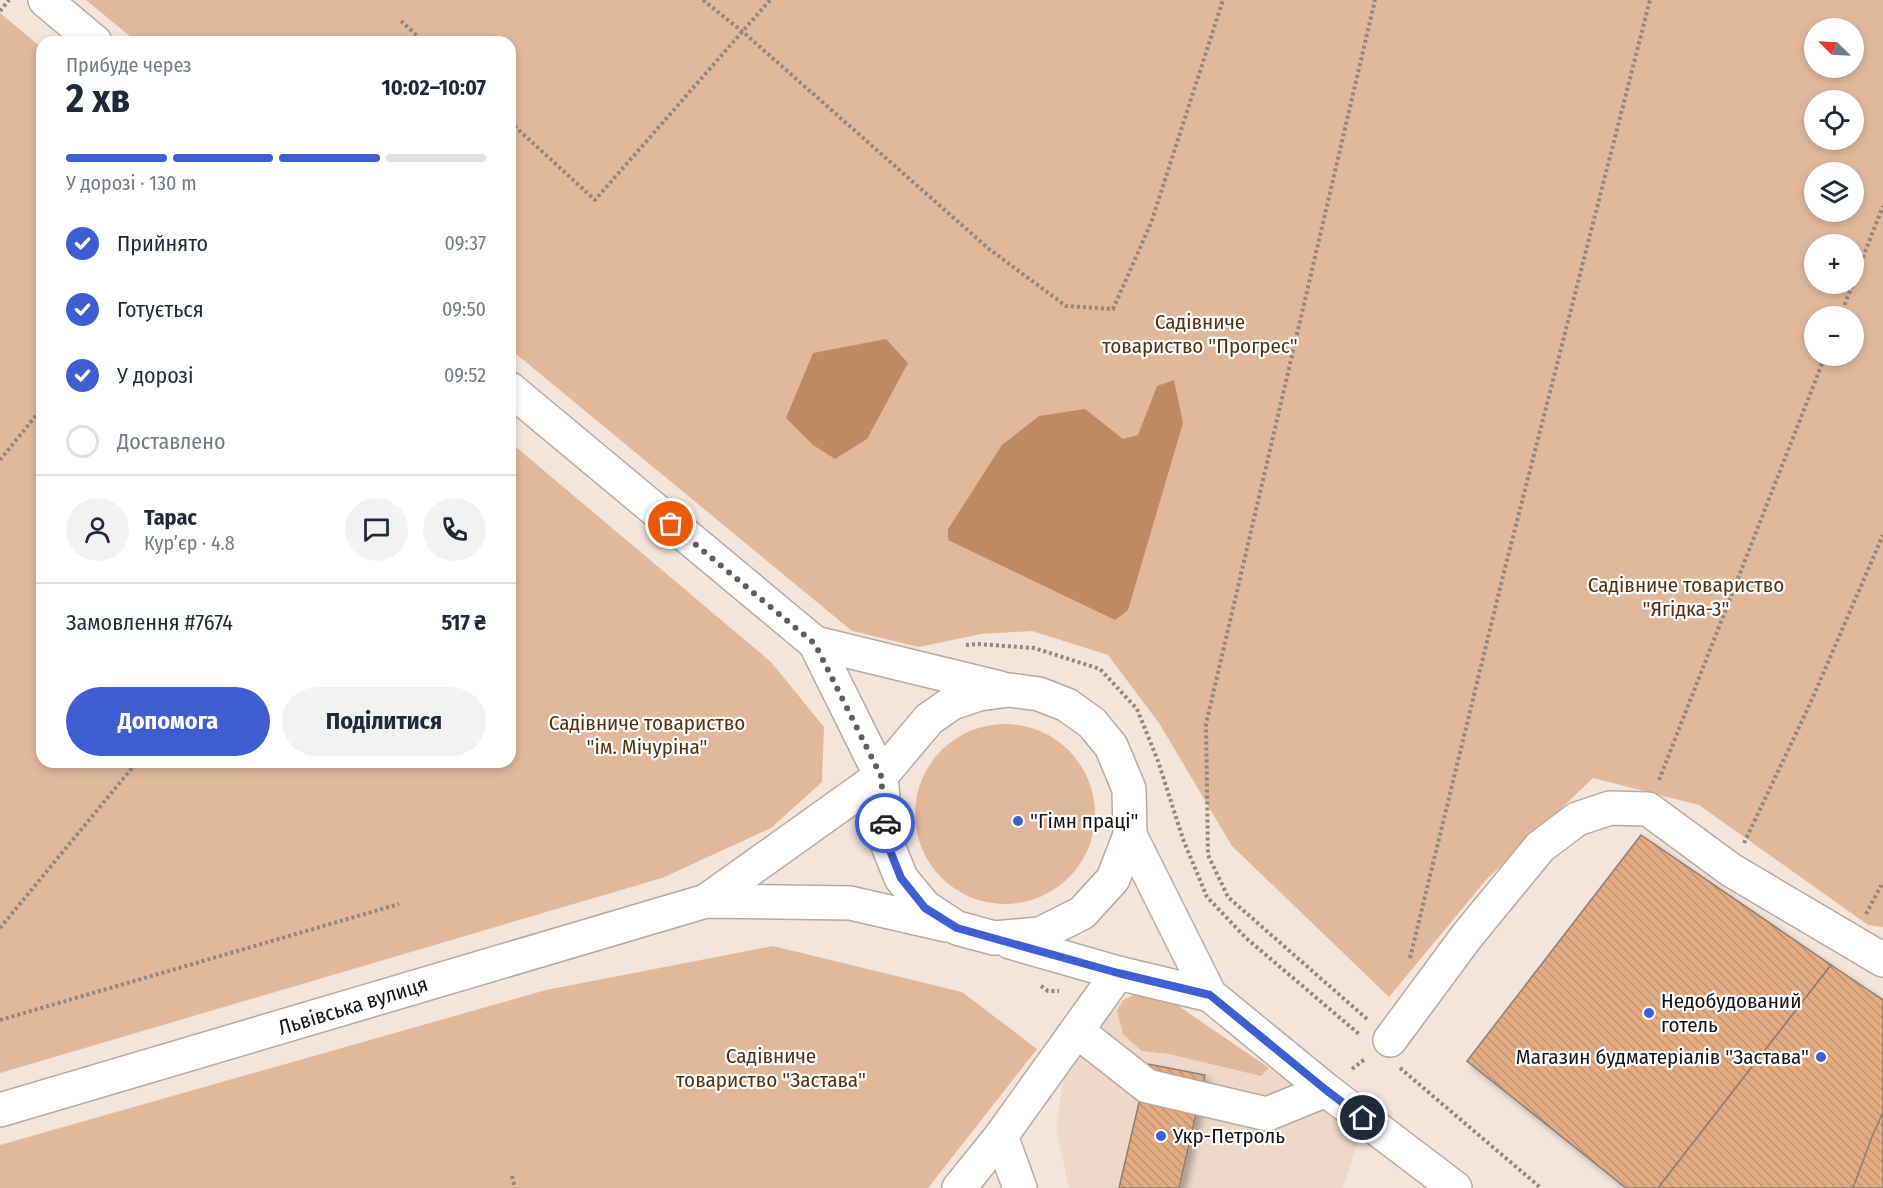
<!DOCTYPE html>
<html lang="uk">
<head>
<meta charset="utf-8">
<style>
	:root { --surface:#fff; --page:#f2f2f3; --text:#1f2937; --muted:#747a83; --line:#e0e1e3; --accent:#3f5ed1 }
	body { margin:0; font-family:"Fira Sans Condensed",sans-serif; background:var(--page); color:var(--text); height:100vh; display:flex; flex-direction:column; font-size:22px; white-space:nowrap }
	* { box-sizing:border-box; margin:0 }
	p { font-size:20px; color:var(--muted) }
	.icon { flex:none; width:33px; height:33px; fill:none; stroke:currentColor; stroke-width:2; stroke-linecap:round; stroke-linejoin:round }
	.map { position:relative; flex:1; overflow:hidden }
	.drawer { position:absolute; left:36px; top:36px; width:480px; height:732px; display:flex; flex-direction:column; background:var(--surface); border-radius:18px; box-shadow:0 3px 9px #0003 }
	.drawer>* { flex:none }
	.needle { width:39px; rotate:294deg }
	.buttons { position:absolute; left:1804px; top:18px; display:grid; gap:12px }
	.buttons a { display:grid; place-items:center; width:60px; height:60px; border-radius:50%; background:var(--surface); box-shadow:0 3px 9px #0003; font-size:30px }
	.pin { position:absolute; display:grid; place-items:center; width:51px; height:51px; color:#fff; margin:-26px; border:3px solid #fff; border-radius:50%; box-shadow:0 2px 6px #0007 }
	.courier { position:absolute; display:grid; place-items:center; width:60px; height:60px; margin:-30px; border:4px solid #3f5ed1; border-radius:50%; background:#fff; color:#222; box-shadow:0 2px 8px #0007 }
	.overview em { font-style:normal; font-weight:700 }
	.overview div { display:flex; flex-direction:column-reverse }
	.overview { display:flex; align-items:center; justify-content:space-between; height:102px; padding:0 30px }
	h1 { font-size:39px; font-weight:700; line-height:45px }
	.bar { display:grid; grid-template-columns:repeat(4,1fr); gap:9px 6px; align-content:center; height:72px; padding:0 30px }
	.bar i { height:8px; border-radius:4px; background:var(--line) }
	.bar .current { background:var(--accent) }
	.bar p { grid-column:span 4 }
	.line { display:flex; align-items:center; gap:15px; padding:0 30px; border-top:2px solid var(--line) }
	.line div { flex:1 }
	.round { display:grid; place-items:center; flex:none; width:63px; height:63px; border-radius:32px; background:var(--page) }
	ol { padding:0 30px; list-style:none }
	li { display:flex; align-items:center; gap:18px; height:66px }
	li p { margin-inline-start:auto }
	li .icon { padding:6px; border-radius:50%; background:var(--accent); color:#fff; stroke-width:4 }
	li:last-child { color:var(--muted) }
	li i { width:33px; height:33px; border:3px solid var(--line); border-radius:50% }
	.button { display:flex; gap:12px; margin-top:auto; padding:12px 30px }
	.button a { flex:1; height:69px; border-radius:36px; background:var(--accent); color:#fff; font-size:24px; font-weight:700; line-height:69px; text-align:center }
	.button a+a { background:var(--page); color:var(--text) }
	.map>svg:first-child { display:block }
</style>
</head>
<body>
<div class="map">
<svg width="1883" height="1188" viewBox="0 0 1883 1188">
	<defs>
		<pattern id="building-back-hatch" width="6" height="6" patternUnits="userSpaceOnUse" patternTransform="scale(1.5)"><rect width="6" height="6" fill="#e3ac83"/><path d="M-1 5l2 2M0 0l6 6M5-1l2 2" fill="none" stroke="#c29370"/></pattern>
		<filter id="shadow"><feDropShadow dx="5.5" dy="5.5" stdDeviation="3" flood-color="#0004"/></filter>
	</defs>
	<rect width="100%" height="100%" fill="#f3e5db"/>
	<polygon fill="#edd8c9" points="1123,1000 1171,1001 1269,1068 1360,1134 1343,1188 1069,1188 1056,1128 1067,1056"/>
	<g fill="#e0b99d" fill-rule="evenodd">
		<path d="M 86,0 L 1883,0 L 1883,927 L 1868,925 L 1699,805 L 1593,778 L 1486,880 L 1389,997 L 1232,846 L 1159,723 L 1108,655 L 1032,631 L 981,634 L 919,647 L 852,631 L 510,349 L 510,42 L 137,42 ZM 1815,28 L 1854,28 L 1854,68 L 1815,68 ZM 1815,100 L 1854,100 L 1854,140 L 1815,140 ZM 1815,172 L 1854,172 L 1854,212 L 1815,212 ZM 1815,244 L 1854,244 L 1854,284 L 1815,284 ZM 1815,316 L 1854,316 L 1854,356 L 1815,356 Z"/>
		<polygon points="0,13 42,48 42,762 510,762 510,442 771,662 824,727 822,782 771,828 662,878 0,1073"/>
		<circle cx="1005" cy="814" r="90"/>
		<polygon points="773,946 962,992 1037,1049 928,1188 0,1188 0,1145 546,990"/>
		<polygon points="1144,990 1171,1001 1269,1068 1261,1076 1169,1054 1142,1051 1123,1034 1117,1011 1123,1000"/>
	</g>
	<g fill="#bf8a62">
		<polygon points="886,339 908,363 867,439 835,459 813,445 786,418 813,353"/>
		<polygon points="1174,380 1183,423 1128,610 1115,620 948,540 948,529 1002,445 1039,416 1085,409 1123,439 1138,435 1157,386"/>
	</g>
	<g fill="url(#building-back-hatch)" stroke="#8b7e75" stroke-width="1.5" filter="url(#shadow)">
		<polygon points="1641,835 1831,965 1658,1188 1626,1188 1467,1061"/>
		<polygon points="1831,965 1883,1000 1883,1113 1853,1188 1658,1188"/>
		<polygon points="1148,1064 1205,1075 1179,1188 1119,1188"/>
		<polygon points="1883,1113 1883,1188 1853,1188 1873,1134"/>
	</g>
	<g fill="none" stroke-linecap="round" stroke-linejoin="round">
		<defs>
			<g id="minor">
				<polyline points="1077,1031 1147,1086 1267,1114 1326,1090"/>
				<polyline points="1390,1040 1467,936 1540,847 1577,819 1610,808 1648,809 1731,870 1883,960"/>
				<polyline points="1001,1136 1020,1188"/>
				<polyline points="959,1188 1001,1136 1118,973"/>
			</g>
			<g id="major">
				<polyline points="45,0 95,42"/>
				<polyline points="510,389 815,643 881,776 887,843 901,878 925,907 957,928 994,938 1040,934 1082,913 1113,879 1130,835 1129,789 1111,746 1092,723 1067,705 1039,694 1009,690 979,694 952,703 929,719 881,776 706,901"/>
				<polyline points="815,643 1000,688"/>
				<polyline points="1130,835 1210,995 1326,1090 1455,1188"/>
				<polyline points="1010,942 1118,973 1210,995"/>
				<polyline points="0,1110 706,901 850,903 946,925"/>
			</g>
		</defs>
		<use href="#minor" stroke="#b7a9a0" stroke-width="36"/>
		<use href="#major" stroke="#b7a9a0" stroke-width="36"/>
		<g stroke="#918780" stroke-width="4" stroke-dasharray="3 3" stroke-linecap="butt">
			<polyline points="703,0 743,32 989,249 1066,306 1113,309 1151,223 1223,0"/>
			<polyline points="0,11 9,0"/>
			<polyline points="401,21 424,42"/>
			<polyline points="510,122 595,200 770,0"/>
			<polyline points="1854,280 1883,206"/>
			<polyline points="1840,316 1853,284"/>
			<polyline points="0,460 42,408"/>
			<polyline points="966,645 978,644 1034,648 1100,669 1137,709 1158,761 1183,839 1207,897 1246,938 1359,1034"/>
			<polyline points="1659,780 1825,356"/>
			<polyline points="1744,843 1810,704 1883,535"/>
			<polyline points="1866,914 1883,882"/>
			<polyline points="0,928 137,762"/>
			<polyline points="1410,958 1503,576 1650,0"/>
			<polyline points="1041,986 1048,991 1059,991"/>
			<polyline points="1367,1019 1228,897 1208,855 1206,724 1375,0"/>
			<polyline points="0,1020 399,904"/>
			<polyline points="1400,1068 1541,1188"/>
			<polyline points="1352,1069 1365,1059"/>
			<polyline points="512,1176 515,1188"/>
		</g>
		<use href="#minor" stroke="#fff" stroke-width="33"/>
		<use href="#major" stroke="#fff" stroke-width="33"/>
	</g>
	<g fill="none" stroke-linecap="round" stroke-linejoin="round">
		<polyline stroke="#655c57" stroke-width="6" stroke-dasharray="0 10.8" points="671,524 815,644 881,776 885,823"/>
		<polyline stroke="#3f5ed1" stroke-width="8" points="885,823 887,843 901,878 925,908 957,928 1118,973 1210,995 1326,1090 1363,1118"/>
	</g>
	<g fill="#3f5ed1" stroke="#fff" stroke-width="2">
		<circle cx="1018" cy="821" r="6"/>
		<circle cx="1649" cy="1013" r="6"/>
		<circle cx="1821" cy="1057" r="6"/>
		<circle cx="1161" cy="1136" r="6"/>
	</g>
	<g text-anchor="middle" stroke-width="4.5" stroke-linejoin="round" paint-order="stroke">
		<g font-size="21" fill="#543010" stroke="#fff">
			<text x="1200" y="329">Садівниче<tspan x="1200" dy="24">товариство "Прогрес"</tspan></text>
			<text x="1686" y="592">Садівниче товариство<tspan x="1686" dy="24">"Ягідка-3"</tspan></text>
			<text x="647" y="730">Садівниче товариство<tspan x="647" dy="24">"ім. Мічуріна"</tspan></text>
			<text x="771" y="1063">Садівниче<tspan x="771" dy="24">товариство "Застава"</tspan></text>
		</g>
		<g font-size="21" fill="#181310" stroke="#fff" text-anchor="start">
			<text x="1030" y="828">"Гімн праці"</text>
			<text x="1661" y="1008">Недобудований<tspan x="1661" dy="24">готель</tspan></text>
			<text x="1809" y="1064" text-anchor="end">Магазин будматеріалів "Застава"</text>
			<text x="1173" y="1143">Укр-Петроль</text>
		</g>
		<g font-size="21" fill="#181310" stroke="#fff">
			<text transform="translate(353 1006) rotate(-17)" y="7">Львівська вулиця</text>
		</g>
	</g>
</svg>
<div class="buttons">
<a><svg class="needle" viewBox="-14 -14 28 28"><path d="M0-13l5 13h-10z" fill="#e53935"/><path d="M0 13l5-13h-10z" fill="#747a83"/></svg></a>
<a><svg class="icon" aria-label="locate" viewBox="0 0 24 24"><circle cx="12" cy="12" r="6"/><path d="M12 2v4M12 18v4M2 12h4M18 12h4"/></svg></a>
<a><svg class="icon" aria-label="layers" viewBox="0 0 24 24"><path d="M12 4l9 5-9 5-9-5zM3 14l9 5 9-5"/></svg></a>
<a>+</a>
<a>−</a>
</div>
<div class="pin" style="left:671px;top:524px;background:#ea580c"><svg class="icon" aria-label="bag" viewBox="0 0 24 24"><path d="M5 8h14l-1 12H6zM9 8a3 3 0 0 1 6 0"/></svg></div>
<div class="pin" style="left:1363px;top:1118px;background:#1f2937"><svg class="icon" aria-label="home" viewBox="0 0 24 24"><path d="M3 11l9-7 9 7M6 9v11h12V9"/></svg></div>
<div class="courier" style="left:885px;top:823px"><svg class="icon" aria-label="car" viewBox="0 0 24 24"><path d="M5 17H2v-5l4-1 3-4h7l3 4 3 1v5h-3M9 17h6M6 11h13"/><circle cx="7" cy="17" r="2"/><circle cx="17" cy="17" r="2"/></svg></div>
<section class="drawer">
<div class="overview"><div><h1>2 хв</h1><p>Прибуде через</p></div><em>10:02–10:07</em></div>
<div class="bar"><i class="current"></i><i class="current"></i><i class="current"></i><i></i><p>У дорозі · 130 m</p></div>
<ol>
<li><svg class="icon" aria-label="check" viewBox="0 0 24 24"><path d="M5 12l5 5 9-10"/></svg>Прийнято<p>09:37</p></li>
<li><svg class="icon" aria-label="check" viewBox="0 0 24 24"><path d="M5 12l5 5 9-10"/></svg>Готується<p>09:50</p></li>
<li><svg class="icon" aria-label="check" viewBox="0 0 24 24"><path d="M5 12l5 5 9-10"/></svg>У дорозі<p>09:52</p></li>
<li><i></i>Доставлено</li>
</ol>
<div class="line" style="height:108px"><a class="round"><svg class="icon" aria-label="person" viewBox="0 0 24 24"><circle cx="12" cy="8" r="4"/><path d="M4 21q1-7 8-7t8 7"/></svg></a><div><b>Тарас</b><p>Кур’єр · 4.8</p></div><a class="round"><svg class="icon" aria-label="chat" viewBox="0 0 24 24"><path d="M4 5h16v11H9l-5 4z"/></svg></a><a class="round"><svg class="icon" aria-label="phone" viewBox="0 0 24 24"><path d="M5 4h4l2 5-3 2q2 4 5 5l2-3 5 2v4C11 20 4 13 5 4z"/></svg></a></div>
<div class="line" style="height:78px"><div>Замовлення #7674</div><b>517 ₴</b></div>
<div class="button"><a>Допомога</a><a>Поділитися</a></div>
</section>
</div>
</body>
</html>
